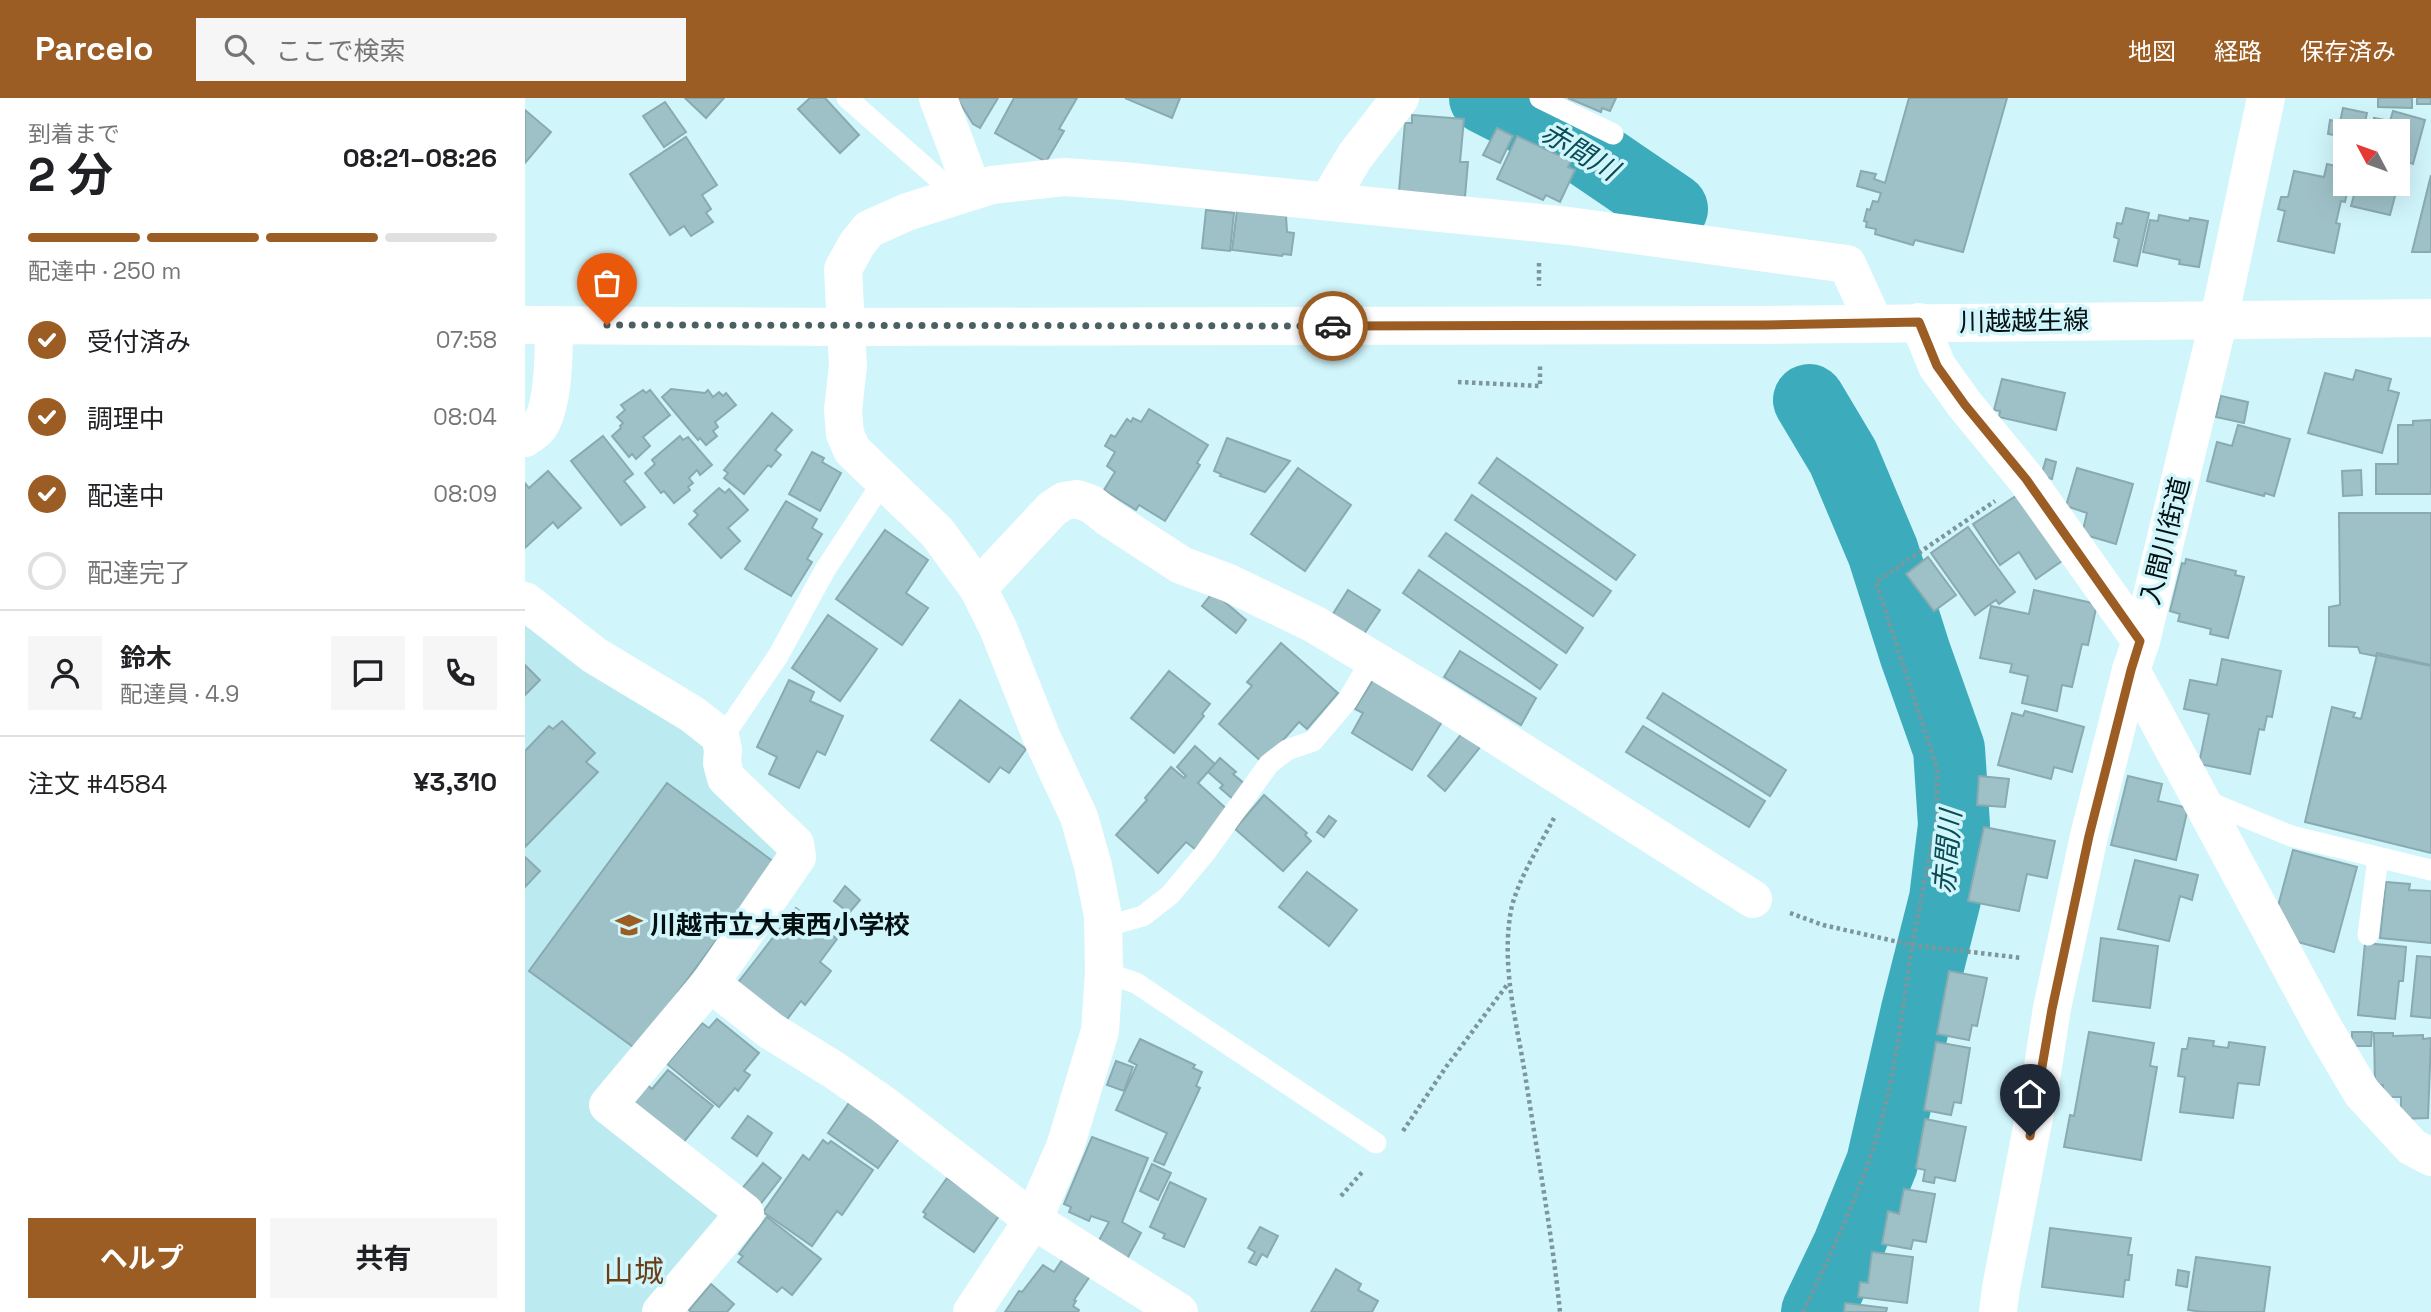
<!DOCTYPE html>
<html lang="ja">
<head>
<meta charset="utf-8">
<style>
	:root { --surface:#fff; --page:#f6f6f6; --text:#202124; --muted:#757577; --line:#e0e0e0; --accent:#9c5d24 }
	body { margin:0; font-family:"Space Grotesk","Noto Sans JP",sans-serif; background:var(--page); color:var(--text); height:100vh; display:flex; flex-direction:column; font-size:26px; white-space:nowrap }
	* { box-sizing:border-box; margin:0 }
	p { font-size:23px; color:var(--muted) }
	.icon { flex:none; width:38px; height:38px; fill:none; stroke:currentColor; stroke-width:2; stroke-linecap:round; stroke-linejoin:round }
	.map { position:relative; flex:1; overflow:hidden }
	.drawer { display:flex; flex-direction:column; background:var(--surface); width:525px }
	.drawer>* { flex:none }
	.needle { width:46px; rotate:311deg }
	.buttons { position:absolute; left:1808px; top:21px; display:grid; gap:14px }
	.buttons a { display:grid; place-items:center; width:77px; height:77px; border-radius:0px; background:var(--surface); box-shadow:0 7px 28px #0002; font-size:35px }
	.pin { position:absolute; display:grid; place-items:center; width:60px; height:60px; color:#fff; margin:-72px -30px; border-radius:50% 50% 50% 0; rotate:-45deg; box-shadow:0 0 7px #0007 }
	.pin .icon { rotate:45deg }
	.courier { position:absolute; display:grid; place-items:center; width:70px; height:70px; margin:-35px; border:5px solid #9c5d24; border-radius:50%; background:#fff; color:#222; box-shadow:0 2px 9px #0007 }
	.summary em { font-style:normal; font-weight:700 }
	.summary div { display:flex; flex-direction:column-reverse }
	.summary { display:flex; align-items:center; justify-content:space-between; height:119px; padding:0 28px }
	h1 { font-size:46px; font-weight:700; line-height:52px }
	.bar { display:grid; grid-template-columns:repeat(4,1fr); gap:10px 7px; align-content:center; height:84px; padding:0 28px }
	.bar i { height:9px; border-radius:5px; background:var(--line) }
	.bar .active { background:var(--accent) }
	.bar p { grid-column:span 4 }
	.line { display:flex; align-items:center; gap:18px; padding:0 28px; border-top:2px solid var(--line) }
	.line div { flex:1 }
	.round { display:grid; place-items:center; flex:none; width:74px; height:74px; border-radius:0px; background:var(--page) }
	ol { padding:0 28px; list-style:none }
	li { display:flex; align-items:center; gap:21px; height:77px }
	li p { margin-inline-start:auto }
	li .icon { padding:7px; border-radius:50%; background:var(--accent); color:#fff; stroke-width:4 }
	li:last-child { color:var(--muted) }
	li i { width:38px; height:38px; border:4px solid var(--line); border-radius:50% }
	.cta { display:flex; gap:14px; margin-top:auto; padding:14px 28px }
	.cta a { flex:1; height:80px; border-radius:0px; background:var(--accent); color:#fff; font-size:28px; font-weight:700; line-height:80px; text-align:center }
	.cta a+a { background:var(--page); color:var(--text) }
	header { display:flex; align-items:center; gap:42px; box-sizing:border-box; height:98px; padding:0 35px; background:var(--accent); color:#fff }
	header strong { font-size:33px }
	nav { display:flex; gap:38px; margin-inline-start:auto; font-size:24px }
	.search { width:490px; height:63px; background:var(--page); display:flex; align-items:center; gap:18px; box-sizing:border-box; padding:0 24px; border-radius:0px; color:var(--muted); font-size:26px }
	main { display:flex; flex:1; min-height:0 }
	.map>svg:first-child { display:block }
</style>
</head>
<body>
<header>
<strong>Parcelo</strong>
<div class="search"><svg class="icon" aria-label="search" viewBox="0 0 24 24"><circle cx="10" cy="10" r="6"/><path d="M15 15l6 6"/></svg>ここで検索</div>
<nav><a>地図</a><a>経路</a><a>保存済み</a></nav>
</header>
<main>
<section class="drawer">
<div class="summary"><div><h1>2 分</h1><p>到着まで</p></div><em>08:21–08:26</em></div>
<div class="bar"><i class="active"></i><i class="active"></i><i class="active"></i><i></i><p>配達中 · 250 m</p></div>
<ol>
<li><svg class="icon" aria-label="check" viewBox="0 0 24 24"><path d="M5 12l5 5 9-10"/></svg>受付済み<p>07:58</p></li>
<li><svg class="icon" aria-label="check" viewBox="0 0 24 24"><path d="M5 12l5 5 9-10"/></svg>調理中<p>08:04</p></li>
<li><svg class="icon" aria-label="check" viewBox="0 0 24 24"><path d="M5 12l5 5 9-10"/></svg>配達中<p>08:09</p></li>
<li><i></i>配達完了</li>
</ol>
<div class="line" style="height:126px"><a class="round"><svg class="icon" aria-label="person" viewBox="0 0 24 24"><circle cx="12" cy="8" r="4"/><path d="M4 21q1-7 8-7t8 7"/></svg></a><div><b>鈴木</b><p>配達員 · 4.9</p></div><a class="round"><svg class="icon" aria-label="chat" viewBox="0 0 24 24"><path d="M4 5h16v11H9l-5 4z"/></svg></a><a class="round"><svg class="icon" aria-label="phone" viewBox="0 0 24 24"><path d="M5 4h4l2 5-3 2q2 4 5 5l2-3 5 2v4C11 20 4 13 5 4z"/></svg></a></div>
<div class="line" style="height:91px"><div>注文 #4584</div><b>¥3,310</b></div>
<div class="cta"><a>ヘルプ</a><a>共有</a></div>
</section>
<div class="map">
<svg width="1906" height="1214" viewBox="0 0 1906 1214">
	<rect width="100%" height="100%" fill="#d0f5fb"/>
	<polygon fill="#bceaf1" points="0,516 179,645 256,759 162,894 67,1002 192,1108 197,1125 121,1214 0,1214"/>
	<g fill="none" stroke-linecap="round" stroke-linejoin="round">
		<g stroke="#3cacbc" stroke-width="72">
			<polyline points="960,0 1056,49 1147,111"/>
			<polyline points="1284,302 1318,359 1358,454 1390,555 1424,651 1429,727 1420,801 1392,912 1357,1065 1323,1149 1292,1214"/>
		</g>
	</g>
	<g fill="#9ec1c7" stroke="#88aab0" stroke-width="2">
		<polygon points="160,0 199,0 181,20"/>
		<polygon points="285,0 300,0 334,37 315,55 273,11"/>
		<polygon points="432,0 473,0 455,30 448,26"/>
		<polygon points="489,0 552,0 534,31 539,33 521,64 470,35"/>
		<polygon points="600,0 655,0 647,20"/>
		<polygon points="1043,0 1091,0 1085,13 1077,10 1076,14"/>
		<polygon points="1384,0 1482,0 1438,154 1390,142 1388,147 1350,136 1351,131 1341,129 1342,124 1339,123 1342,111 1345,112 1348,103 1353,104 1356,95 1332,88 1336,73 1351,76 1349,81 1360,85"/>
		<polygon points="1853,0 1887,0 1887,10 1853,9"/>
		<rect x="1892" y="0" width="14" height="6"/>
		<polygon points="140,4 161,34 139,49 118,18"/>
		<polygon points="1818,10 1842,15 1838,33 1820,33 1820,39 1803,36 1805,22 1815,24"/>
		<polygon points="0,12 26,34 0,65"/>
		<polygon points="1868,13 1900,22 1888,66 1883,64 1880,75 1872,73 1872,33 1846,33 1849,20 1865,23"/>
		<polygon points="887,17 939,21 935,64 943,64 940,99 874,93 880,25 887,25"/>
		<polygon points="972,30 988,38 975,65 958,57"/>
		<polygon points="992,38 1046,63 1043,69 1050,72 1035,104 1021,97 1018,102 972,81"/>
		<polygon points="161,39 192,87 177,97 186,111 181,115 188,124 166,138 159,128 145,137 105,76"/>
		<polygon points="1802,66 1820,70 1820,86 1824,86 1820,104 1816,103 1811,125 1815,126 1809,155 1753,143 1760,113 1753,111 1756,99 1763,99 1769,73 1799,79"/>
		<polygon points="1906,77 1906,154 1887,154"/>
		<polygon points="1872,79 1875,79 1865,117 1826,108 1832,86 1872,86"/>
		<polygon points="1601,110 1624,115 1612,168 1589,163 1594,141 1589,139 1592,125 1597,126"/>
		<polygon points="681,112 709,115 705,153 677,150"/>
		<polygon points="712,112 761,118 762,134 769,135 766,157 758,156 757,158 707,152"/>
		<polygon points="1634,117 1664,123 1665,120 1683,123 1674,169 1654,166 1655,162 1618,154 1625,122 1633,123"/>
		<polygon points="1831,272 1866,281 1863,292 1874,295 1857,355 1783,335 1800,275 1828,282"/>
		<polygon points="1477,281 1540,295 1531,332 1474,319 1475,313 1469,312"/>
		<polygon points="146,291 180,295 183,292 188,299 194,294 198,298 201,295 211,307 190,324 193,329 188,333 192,338 181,347 175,340 173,342 137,299"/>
		<polygon points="118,292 121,295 125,292 145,317 118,339 125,348 111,361 107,356 104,359 87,338 96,330 95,328 98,325 92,319 100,312 96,307"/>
		<polygon points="1696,298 1723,304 1719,325 1691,319"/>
		<polygon points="624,311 683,347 672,365 675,367 640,423 614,407 611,412 579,392 590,374 582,368 590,354 580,348 586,337 590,339 602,321 606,324 608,320 616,324"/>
		<polygon points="247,315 267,332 250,352 256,357 246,369 243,367 219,396 199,380 203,375 199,372"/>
		<polygon points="1906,322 1906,396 1851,396 1851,366 1873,366 1873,327 1888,327 1888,323"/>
		<polygon points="1713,327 1765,341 1749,398 1740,395 1739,398 1682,383 1692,344 1707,348"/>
		<polygon points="78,338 108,376 99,383 120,409 96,427 46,363"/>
		<polygon points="155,338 158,342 163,339 187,367 175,377 172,372 164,380 168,385 163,389 165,392 149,405 139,393 136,395 120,375 130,366 127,362"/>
		<polygon points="702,340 765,363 740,394 695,378 696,376 689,373"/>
		<polygon points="287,354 299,360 297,364 316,375 295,413 264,396"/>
		<polygon points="972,360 1110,457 1091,482 954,385"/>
		<polygon points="1521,361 1531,364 1527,381 1516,378"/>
		<polygon points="773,370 826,407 780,473 726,436"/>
		<polygon points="1552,370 1608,386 1591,446 1557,436 1562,415 1541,408"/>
		<polygon points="1836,372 1837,397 1818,398 1817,373"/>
		<polygon points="23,373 56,410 33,430 28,424 0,450 0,385 4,390"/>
		<polygon points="194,390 200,395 204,391 223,412 203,430 215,443 196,460 164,426 173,417 169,413"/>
		<polygon points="1497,394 1540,461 1511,481 1494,454 1475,467 1448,426"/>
		<polygon points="947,397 1086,493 1068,518 930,422"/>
		<polygon points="261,403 292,421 287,430 297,436 282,461 287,464 266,498 220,471"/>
		<polygon points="1814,415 1906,415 1906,567 1852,555 1851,558 1835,555 1833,549 1804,548 1804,509 1815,507"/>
		<polygon points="1443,429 1490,494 1474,506 1471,502 1450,517 1406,455"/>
		<polygon points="360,432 403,462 381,495 403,510 377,547 311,501"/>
		<polygon points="921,435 1058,530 1041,555 904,458"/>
		<polygon points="1403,459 1431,497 1409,513 1381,476"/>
		<polygon points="1661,461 1711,473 1710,477 1719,479 1703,540 1685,536 1686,531 1653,523 1655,516 1645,513 1657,465 1660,466"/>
		<polygon points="894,472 1032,567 1015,591 878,495"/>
		<polygon points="823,492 855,512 837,539 806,519"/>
		<polygon points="1509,492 1572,506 1563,547 1557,546 1547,589 1537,587 1532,613 1497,605 1503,578 1485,574 1487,566 1455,560 1466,508 1504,516"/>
		<polygon points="688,494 721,522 711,535 677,508"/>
		<polygon points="303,517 352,551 315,603 267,570"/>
		<polygon points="756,545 813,595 782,631 774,624 738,665 694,626 727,588 722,584"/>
		<polygon points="935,553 1011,600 996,627 919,579"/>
		<polygon points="1852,557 1906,568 1906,755 1780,724 1807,609 1830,615 1828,619 1836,621"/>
		<polygon points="1697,561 1756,573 1747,619 1742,618 1739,632 1734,631 1725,676 1674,666 1684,616 1659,611 1665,582 1692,587"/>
		<polygon points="0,567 15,582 0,597"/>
		<polygon points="644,573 685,606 677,616 679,618 649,655 606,620"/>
		<polygon points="851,577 920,619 887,672 827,635 838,615 830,611"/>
		<polygon points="264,582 289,594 285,603 318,618 300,657 292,653 274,690 244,676 252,659 232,649"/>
		<polygon points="1138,595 1261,672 1245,698 1122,620"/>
		<polygon points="435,602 501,651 484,675 475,669 464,684 406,642"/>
		<polygon points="1500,613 1559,629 1547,674 1529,669 1526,681 1473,667 1487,615 1498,618"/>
		<polygon points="37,623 70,655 61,664 73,674 0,749 0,653 24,628 28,631"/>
		<polygon points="1118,628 1240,703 1224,729 1101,654"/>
		<polygon points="942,629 960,643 920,693 903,678"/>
		<polygon points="670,648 690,666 673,685 705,714 671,752 661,744 633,775 591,737 622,702 620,700 646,669 659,680 661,678 652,669"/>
		<polygon points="695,660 711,674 708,676 721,687 709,702 695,690 698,687 683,674"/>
		<polygon points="1454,678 1484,681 1480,709 1452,707"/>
		<polygon points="1603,678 1637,686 1633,703 1663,710 1651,762 1586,747"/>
		<polygon points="142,685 249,764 111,951 4,873"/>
		<polygon points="739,697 782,735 780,737 786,743 758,773 710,731"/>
		<polygon points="804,718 811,723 799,739 792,734"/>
		<polygon points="1459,729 1530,743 1522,780 1502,776 1494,813 1443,803"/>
		<polygon points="1768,752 1832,769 1809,854 1769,843 1752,812"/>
		<polygon points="0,759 15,773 0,789"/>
		<polygon points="1610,762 1673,777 1667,802 1655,798 1644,843 1593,831"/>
		<polygon points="782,774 832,812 804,848 754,809"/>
		<polygon points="1861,784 1885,786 1884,792 1906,793 1906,845 1855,840"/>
		<polygon points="320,788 335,802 324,815 309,803"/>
		<polygon points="271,810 312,841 295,864 306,873 280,907 276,903 260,924 211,887"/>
		<polygon points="1576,840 1633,848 1625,910 1568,903"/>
		<polygon points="1840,845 1881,849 1878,883 1874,883 1870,921 1833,917"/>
		<polygon points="1892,858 1906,859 1906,920 1886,918"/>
		<polygon points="1424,873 1462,880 1452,928 1447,927 1444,942 1412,936"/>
		<polygon points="192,921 234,955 219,973 225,977 213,993 210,990 194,1009 142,966 177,925 184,930"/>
		<polygon points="1564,934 1629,945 1625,968 1632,969 1616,1062 1539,1049 1545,1017 1549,1018"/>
		<polygon points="1827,934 1847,934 1846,948 1827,948"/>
		<polygon points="1849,935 1868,935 1868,938 1898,937 1898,941 1906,940 1903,1020 1876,1021 1876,999 1858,999 1858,987 1850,987"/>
		<polygon points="1664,940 1689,943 1688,948 1703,950 1704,944 1740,949 1734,987 1713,985 1708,1020 1655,1014 1660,979 1653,978 1657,951 1662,951"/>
		<polygon points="615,941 670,967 668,970 677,974 671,988 675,990 639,1067 629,1063 642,1035 591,1012 612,967 604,963"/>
		<polygon points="1411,944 1445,950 1436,1005 1429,1004 1426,1017 1399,1012"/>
		<polygon points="591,963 608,969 599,993 582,987"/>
		<polygon points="143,972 188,1008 153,1051 102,1009 121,986 127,991"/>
		<polygon points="326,1002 376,1038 353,1070 303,1035"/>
		<polygon points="223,1018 247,1035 232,1058 207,1040"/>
		<polygon points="1400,1021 1441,1029 1430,1083 1410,1079 1409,1085 1398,1083 1400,1072 1391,1070"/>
		<polygon points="567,1039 623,1060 597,1124 616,1135 602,1161 573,1144 584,1124 566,1118 564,1123 544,1114 546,1109 539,1106"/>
		<polygon points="298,1042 303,1046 306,1043 348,1072 317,1117 312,1113 287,1148 238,1114 278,1057 284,1062"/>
		<polygon points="238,1065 256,1080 234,1108 215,1093"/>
		<polygon points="627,1066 646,1075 633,1102 615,1093"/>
		<polygon points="422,1080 476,1115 449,1154 399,1119 401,1116 398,1114"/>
		<polygon points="645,1084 681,1101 659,1149 638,1140 640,1136 625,1129"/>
		<polygon points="1379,1091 1410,1096 1401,1144 1388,1142 1386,1151 1357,1146 1363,1113 1374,1116"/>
		<polygon points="242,1119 296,1161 267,1197 257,1189 252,1194 213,1164 218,1158 214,1156"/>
		<polygon points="735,1129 753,1138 742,1159 737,1156 731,1167 724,1164 730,1154 723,1150"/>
		<polygon points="1525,1130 1606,1140 1603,1157 1607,1157 1604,1182 1600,1182 1598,1199 1517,1189"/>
		<polygon points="1347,1154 1388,1159 1382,1205 1333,1199 1335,1184 1343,1185"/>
		<polygon points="1671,1159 1745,1169 1739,1214 1678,1214 1663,1212"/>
		<polygon points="537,1162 565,1178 549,1202 551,1203 548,1208 554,1212 553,1214 480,1214 494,1193 497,1194 518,1167 529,1174"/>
		<polygon points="811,1171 836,1186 833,1192 853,1203 847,1214 786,1214"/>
		<polygon points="1653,1172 1664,1174 1662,1189 1651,1187"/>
		<polygon points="186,1186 209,1206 202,1214 166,1214 164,1212"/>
		<polygon points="1320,1205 1362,1210 1361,1214 1319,1214"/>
	</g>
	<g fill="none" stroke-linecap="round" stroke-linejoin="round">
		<g stroke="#7c969b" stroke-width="4.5" stroke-dasharray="3.5 3.5" stroke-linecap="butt">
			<polyline points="1014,165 1014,188"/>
			<polyline points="933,284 1015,288 1015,266"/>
			<path d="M 1029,720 C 1014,749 993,781 986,812 C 976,868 991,921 1000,976 C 1012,1055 1027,1135 1035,1214"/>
			<polyline points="1265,815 1298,827 1387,847 1412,720 1412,670 1351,484 1470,403"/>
			<polyline points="878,1033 921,969 982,887"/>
			<polyline points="816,1098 839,1072"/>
			<path d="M 1278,1214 C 1303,1163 1327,1111 1346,1057 C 1369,990 1377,917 1387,847 L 1497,860"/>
		</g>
		<g stroke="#fff" stroke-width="21">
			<polyline points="322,0 433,98"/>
			<polyline points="1015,0 1088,36"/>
			<polyline points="195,638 204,630 253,558 300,472 359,382"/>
			<polyline points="1679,702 1766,738 1906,772"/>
			<polyline points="579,829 618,818 645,797 680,755 744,666 762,652 788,643 822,603 847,561"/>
			<polyline points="1843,837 1853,760"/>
			<polyline points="579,874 611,885 851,1045"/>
		</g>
		<g stroke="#fff" stroke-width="38">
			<polyline points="413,0 448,93"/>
			<polyline points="803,103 830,58 875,0"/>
			<polyline points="1694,221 1741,0"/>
			<polyline points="1394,224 1412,268 1440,307 1501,381 1616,543"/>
			<path d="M 0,340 C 4,337 9,334 13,330 C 29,311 29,252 29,227"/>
			<polyline points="453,490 527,411 539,403 552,401 566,406 584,420 656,467 704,485 789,526 917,603 1228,801"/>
			<polyline points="0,503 69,557 167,616 195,638 198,652 197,665 201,680 270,746 272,759 185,885 246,933 309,972 359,1007 508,1122 654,1214"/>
			<polyline points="1606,572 1798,929 1837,995 1887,1049 1906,1059"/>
			<polyline points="136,1214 220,1115 83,1007 185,885"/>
			<polyline points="447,1214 508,1122 540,1049 575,933 579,874 578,818 568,768 554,719 517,640 473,530 453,490 412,434 327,352 320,336 318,312 323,268 318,171 332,146 344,131 382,114 467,87 539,79 598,83 1044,128 1322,166 1349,225"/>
		</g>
		<polyline stroke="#fff" stroke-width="38" points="1473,1214 1476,1190 1515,988 1527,910 1564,738 1606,572 1616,543 1694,221"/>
		<polyline stroke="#fff" stroke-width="38" points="0,227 320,229 1240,227 1906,220"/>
	</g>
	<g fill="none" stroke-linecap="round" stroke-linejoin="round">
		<polyline stroke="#4b6063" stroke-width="7" stroke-dasharray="0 12.6" points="82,227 808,228"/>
		<polyline stroke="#9c5d24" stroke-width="9" points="808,228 1240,227 1394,224 1412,268 1440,307 1501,381 1615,543 1606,572 1564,738 1527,911 1505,1038"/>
	</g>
	<defs>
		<symbol id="school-bare" viewBox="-9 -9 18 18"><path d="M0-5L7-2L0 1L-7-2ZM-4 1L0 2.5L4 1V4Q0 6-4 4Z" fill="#9c5d24" stroke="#d0f5fb" stroke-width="2.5" paint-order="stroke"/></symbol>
	</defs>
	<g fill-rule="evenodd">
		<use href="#school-bare" x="85" y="808" width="38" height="38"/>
	</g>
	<g text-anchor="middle" stroke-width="7" stroke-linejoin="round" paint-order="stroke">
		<g font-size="26" fill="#040f11" stroke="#d0f5fb">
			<text transform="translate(1499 223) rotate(-1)" y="9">川越越生線</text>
			<text transform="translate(1640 443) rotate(-76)" y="9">入間川街道</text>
		</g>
		<g font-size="26" font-weight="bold" fill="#040f11" stroke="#d0f5fb" text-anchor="start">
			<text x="125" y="836">川越市立大東西小学校</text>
		</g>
		<g font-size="28" font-style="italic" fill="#094c55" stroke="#d0f5fb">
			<text transform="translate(1055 53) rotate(31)" y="10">赤間川</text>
			<text transform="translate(1422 754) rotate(-85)" y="10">赤間川</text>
		</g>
		<g font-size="30" fill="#6a3e17" stroke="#d0f5fb">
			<text x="109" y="1184">山城</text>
		</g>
	</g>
</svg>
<div class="buttons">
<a><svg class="needle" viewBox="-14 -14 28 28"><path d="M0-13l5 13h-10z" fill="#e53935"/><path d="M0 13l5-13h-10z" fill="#757577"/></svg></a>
</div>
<div class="pin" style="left:82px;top:227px;background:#ea580c"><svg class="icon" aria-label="bag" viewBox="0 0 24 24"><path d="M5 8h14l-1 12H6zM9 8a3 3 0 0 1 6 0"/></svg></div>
<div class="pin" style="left:1505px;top:1038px;background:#1f2937"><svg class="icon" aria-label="home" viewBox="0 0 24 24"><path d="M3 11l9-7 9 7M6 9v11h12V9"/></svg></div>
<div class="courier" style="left:808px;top:228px"><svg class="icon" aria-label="car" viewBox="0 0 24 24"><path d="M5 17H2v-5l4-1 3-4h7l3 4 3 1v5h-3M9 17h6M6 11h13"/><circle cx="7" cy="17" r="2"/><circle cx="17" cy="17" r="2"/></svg></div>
</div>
</main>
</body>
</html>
